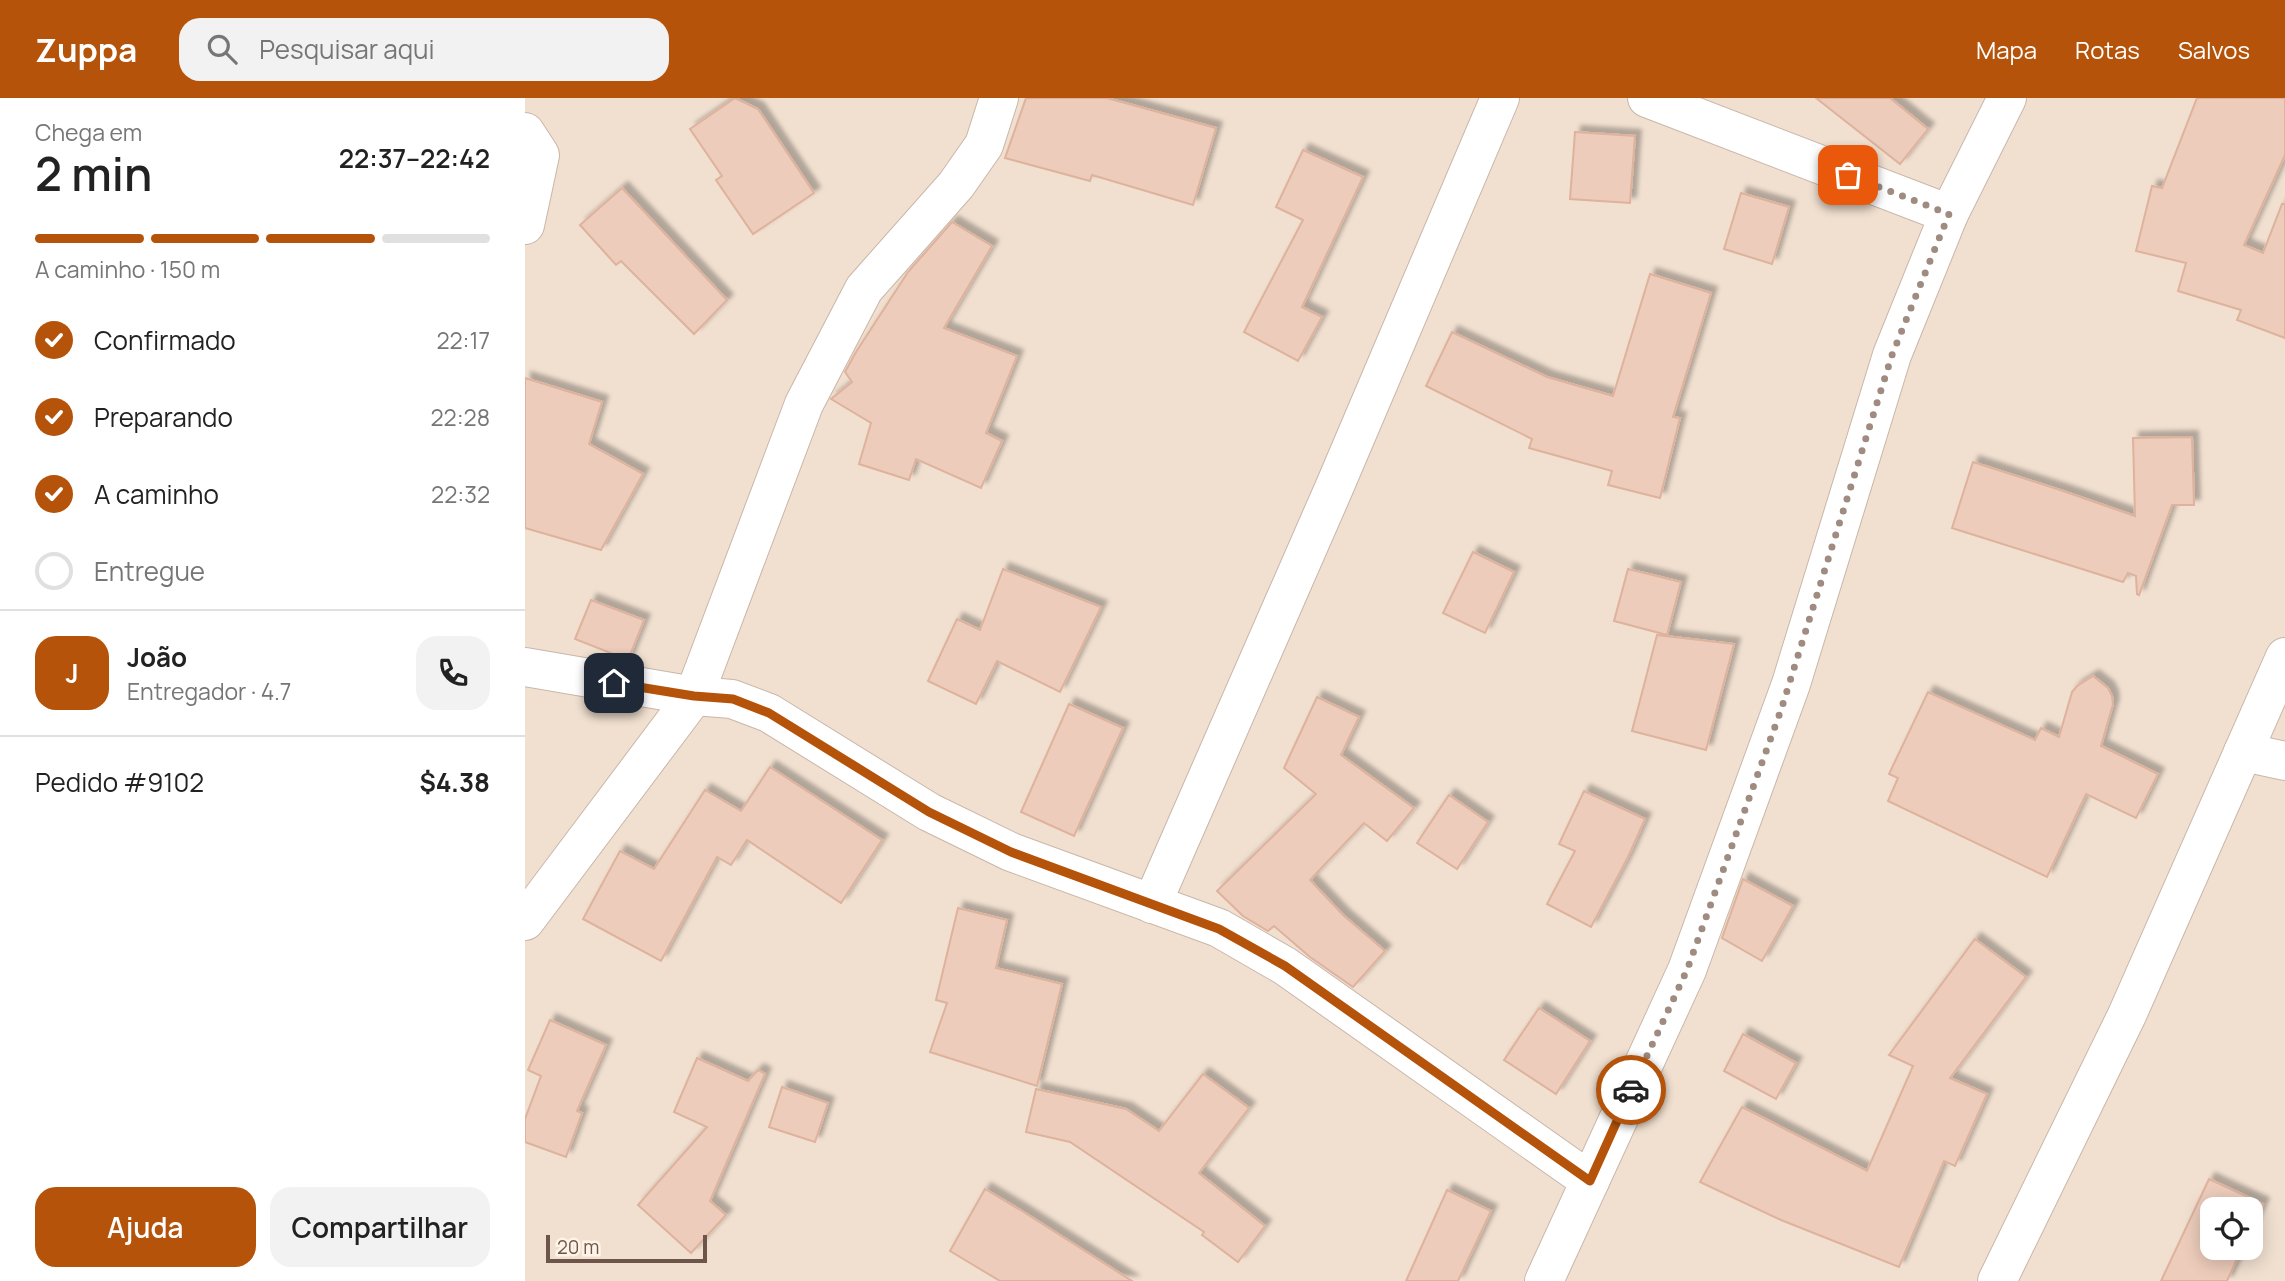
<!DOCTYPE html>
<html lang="pt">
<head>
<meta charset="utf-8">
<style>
	:root { --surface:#fff; --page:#f2f2f2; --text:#222; --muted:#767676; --line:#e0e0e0; --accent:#b45309 }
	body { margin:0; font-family:Manrope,sans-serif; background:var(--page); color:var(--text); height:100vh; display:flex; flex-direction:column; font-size:26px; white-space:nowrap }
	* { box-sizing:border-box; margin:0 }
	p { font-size:23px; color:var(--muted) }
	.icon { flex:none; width:38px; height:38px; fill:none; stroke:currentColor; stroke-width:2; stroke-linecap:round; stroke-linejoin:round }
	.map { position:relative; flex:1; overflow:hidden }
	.panel { display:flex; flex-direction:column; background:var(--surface); width:525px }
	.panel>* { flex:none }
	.fabs { position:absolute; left:1675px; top:1099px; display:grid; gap:14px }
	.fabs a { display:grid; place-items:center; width:63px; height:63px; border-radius:14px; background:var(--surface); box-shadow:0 4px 18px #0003; font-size:35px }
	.scale { position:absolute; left:21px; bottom:18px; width:161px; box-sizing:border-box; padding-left:7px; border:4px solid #6e554a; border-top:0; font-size:19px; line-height:24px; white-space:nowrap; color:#6e554a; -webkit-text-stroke:5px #fdf3e6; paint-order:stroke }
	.pin { position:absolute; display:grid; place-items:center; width:60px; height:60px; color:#fff; margin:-30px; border-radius:14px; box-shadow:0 4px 10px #0006 }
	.courier { position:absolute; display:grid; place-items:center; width:70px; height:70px; margin:-35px; border:5px solid #b45309; border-radius:50%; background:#fff; color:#222; box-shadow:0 2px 9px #0007 }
	.overview em { font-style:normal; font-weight:600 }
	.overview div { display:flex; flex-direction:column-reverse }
	.overview { display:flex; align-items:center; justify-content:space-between; height:119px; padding:0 35px }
	h1 { font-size:46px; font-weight:600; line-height:52px }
	.bar { display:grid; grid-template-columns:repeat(4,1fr); gap:10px 7px; align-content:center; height:84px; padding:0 35px }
	.bar i { height:9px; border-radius:5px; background:var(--line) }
	.bar .on { background:var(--accent) }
	.bar p { grid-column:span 4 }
	.line { display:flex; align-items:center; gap:18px; padding:0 35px; border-top:2px solid var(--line) }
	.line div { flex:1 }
	.round { display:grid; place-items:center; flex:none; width:74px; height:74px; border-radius:21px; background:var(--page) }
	ol { padding:0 35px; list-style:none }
	li { display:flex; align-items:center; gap:21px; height:77px }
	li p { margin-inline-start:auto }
	li .icon { padding:7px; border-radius:50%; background:var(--accent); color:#fff; stroke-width:4 }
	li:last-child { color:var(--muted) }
	li i { width:38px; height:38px; border:4px solid var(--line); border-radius:50% }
	.primary-button { display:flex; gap:14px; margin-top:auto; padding:14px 35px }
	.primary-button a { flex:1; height:80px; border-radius:21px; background:var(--accent); color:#fff; font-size:28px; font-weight:600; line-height:80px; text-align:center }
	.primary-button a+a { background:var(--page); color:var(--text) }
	header { display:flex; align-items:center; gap:42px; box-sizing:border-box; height:98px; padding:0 35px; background:var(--accent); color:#fff }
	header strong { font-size:33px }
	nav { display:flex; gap:38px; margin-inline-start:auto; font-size:24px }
	.search { width:490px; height:63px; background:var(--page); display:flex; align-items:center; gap:18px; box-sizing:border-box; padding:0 24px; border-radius:21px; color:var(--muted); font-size:26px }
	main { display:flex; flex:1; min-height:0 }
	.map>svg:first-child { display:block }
</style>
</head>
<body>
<header>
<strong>Zuppa</strong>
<div class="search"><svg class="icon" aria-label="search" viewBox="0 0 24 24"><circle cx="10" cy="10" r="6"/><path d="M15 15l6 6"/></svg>Pesquisar aqui</div>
<nav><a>Mapa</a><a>Rotas</a><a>Salvos</a></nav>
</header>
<main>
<section class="panel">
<div class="overview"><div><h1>2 min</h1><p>Chega em</p></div><em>22:37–22:42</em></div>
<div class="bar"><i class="on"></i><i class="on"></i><i class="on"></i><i></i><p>A caminho · 150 m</p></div>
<ol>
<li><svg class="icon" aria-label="check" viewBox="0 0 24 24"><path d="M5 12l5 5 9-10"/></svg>Confirmado<p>22:17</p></li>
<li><svg class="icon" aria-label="check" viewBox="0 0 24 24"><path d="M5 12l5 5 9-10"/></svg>Preparando<p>22:28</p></li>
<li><svg class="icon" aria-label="check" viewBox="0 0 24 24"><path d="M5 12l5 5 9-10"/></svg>A caminho<p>22:32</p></li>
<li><i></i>Entregue</li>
</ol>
<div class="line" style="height:126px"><b class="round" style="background:var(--accent);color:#fff">J</b><div><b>João</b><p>Entregador · 4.7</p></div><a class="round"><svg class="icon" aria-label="phone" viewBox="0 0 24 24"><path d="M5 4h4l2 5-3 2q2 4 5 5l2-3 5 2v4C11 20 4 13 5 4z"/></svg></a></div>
<div class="line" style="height:91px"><div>Pedido #9102</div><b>$4.38</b></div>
<div class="primary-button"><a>Ajuda</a><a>Compartilhar</a></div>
</section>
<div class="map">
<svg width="1760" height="1183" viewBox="0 0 1760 1183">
	<defs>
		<filter id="shadow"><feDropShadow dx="6" dy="-6" stdDeviation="2" flood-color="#0004"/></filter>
	</defs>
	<rect width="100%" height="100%" fill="#faefe1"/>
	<path fill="#f1e0d0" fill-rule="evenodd" d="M 0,0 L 1760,0 L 1760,1183 L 0,1183 ZM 1687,1111 L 1726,1111 L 1726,1150 L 1687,1150 Z"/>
	<g fill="#edccbb" stroke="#deb29c" stroke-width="2" filter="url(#shadow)">
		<polygon points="210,0 233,11 289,95 228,136 191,82 197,78 165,31"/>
		<polygon points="501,0 582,0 691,30 668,107 567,77 565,83 480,60"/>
		<polygon points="1291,0 1365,0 1403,31 1375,66"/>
		<polygon points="1672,0 1760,0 1760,57 1719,147 1738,155 1757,106 1760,106 1760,240 1712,222 1716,212 1653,193 1661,165 1611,153 1627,88 1637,90"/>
		<polygon points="1050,34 1110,38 1105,105 1045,101"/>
		<polygon points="778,52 838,79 777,209 797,219 773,263 719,234 778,122 751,109"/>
		<polygon points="97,90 202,202 169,236 96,163 91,167 55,127"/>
		<polygon points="1216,95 1264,109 1247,166 1199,151"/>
		<polygon points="427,124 467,148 419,230 492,258 461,335 477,343 456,390 391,361 384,382 334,366 346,325 306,301 327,284 320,274 331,254 383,174"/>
		<polygon points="1125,176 1186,195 1148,319 1155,320 1135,400 1083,387 1087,373 1004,350 1007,341 901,288 927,234 1022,279 1088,298"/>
		<polygon points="0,280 77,304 64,346 118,376 76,452 0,430"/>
		<polygon points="1667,339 1669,407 1647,407 1614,497 1612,496 1611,478 1603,475 1598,484 1427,430 1448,364 1538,393 1610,418 1608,340"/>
		<polygon points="948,454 989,474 960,535 918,515"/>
		<polygon points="478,471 576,509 535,594 472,563 451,606 403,583 432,521 455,532"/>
		<polygon points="1103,471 1156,484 1142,537 1089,523"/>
		<polygon points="66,502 119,522 103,562 50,541"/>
		<polygon points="1132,537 1209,546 1181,652 1107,633"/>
		<polygon points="1568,578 1583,590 1587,598 1588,606 1576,648 1633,676 1611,720 1561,696 1522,779 1363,703 1373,680 1364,676 1403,594 1510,642 1516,630 1534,639 1547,594 1552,588"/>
		<polygon points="792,599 834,619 816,657 889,710 862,743 839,725 785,782 818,817 860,853 828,889 785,859 749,828 743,833 718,818 692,793 791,696 759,670"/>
		<polygon points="544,606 598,630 549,738 496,714"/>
		<polygon points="245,669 357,742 316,805 222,742 206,767 192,759 136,863 58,821 95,753 129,771 180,692 216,713"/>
		<polygon points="1059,693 1120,721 1103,759 1066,829 1022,806 1050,753 1034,746"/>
		<polygon points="924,697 963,724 932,771 892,745"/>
		<polygon points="1218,781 1268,808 1237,863 1197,840"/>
		<polygon points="433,810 482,822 471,870 537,886 512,988 405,954 422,905 411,902"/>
		<polygon points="1450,841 1501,879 1425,980 1462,996 1430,1068 1419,1063 1374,1169 1256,1122 1175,1084 1217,1009 1342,1073 1388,968 1364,957"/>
		<polygon points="1014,910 1065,943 1031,996 979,962"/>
		<polygon points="25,922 81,947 52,1013 57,1015 41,1059 0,1044 0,1021 16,978 3,972"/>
		<polygon points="1218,936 1271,965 1251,1001 1199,973"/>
		<polygon points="172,960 223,983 233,972 240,976 185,1103 201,1117 166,1155 113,1107 182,1029 149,1014"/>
		<polygon points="678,976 724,1010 674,1075 740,1128 713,1164 677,1137 679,1134 545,1044 501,1034 511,991 601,1011 634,1033"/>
		<polygon points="257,989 303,1005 290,1044 244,1029"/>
		<polygon points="1684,1081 1738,1106 1726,1132 1726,1111 1687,1111 1687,1150 1717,1150 1702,1183 1636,1183"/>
		<polygon points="460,1091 497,1113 607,1183 475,1183 425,1153"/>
		<polygon points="922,1092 966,1113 933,1183 881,1183"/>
	</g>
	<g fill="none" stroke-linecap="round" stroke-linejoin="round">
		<defs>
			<g id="street">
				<polyline points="1122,0 1424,116"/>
				<polyline points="0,34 15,57 0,127"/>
				<polyline points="0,569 169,598 207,601 244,615 404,714 486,754 694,830 760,868 1065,1083"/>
				<polyline points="1718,654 1760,663"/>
				<polyline points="627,806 809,390 975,0"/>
				<polyline points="0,823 169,598 279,306 339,191 431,87 459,47 474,0"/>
				<polyline points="1019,1183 1162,872 1266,586 1367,257 1424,116 1482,0"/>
				<polyline points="1472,1183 1602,917 1760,559"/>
			</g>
		</defs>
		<use href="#street" stroke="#c9b6a9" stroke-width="40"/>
		<use href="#street" stroke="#fff" stroke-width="38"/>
	</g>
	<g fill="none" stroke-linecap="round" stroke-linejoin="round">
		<polyline stroke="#9f8b7f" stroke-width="7" stroke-dasharray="0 12.6" points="1106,992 1162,872 1256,612 1367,257 1424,116 1323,77"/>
		<polyline stroke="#b45309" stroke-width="9" points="89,585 169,598 208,601 244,615 404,714 486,754 694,831 760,868 1065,1083 1106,992"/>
	</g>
</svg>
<div class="fabs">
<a><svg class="icon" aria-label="locate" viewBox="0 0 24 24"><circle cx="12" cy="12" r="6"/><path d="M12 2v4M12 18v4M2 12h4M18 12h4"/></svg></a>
</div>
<div class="scale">20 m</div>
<div class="pin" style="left:1323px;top:77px;background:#ea580c"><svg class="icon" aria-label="bag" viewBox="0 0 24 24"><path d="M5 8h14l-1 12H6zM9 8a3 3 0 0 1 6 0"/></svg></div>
<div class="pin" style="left:89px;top:585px;background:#1f2937"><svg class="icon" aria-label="home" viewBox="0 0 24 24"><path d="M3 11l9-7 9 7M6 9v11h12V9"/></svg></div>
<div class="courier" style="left:1106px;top:992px"><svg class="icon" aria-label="car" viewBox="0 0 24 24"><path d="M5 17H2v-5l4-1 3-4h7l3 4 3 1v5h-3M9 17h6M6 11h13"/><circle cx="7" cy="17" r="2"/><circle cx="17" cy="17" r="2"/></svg></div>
</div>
</main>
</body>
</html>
